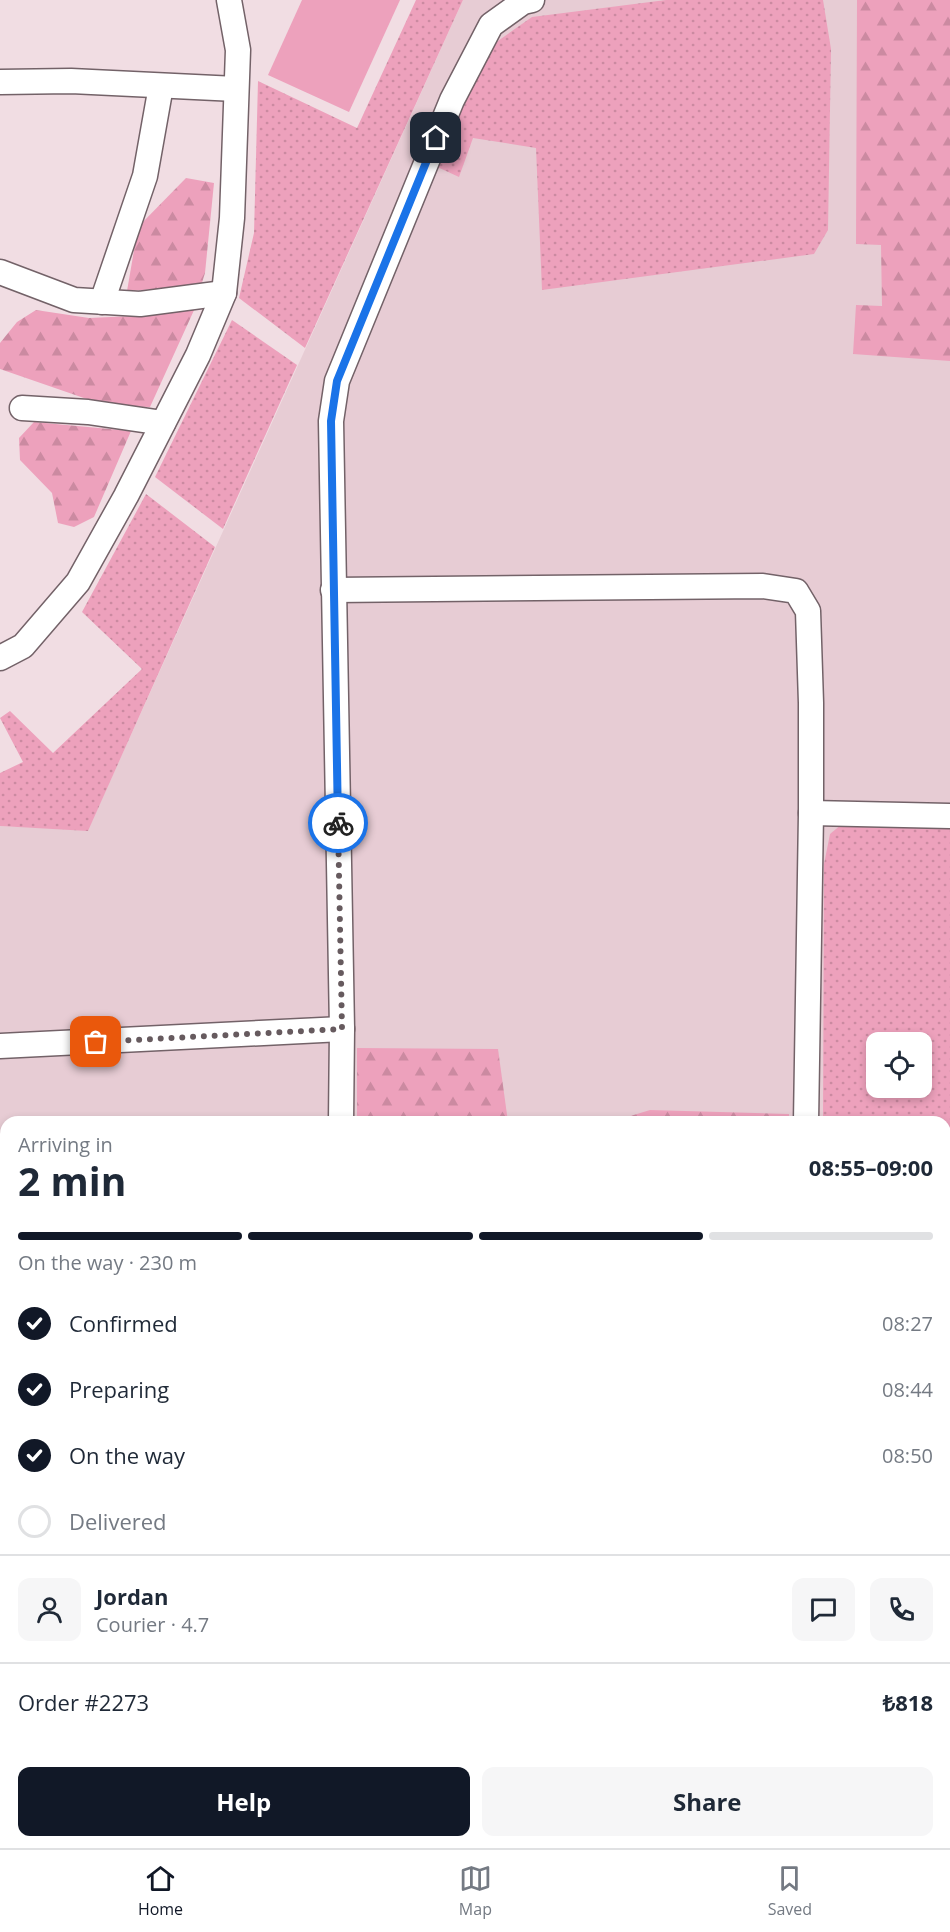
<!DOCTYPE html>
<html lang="en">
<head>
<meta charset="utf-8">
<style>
	:root { --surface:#fff; --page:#f6f6f7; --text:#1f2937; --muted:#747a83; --line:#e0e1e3; --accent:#111827 }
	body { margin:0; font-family:"Open Sans",sans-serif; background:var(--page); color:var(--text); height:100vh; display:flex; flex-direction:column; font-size:22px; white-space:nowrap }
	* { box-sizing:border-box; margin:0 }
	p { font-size:20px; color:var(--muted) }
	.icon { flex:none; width:33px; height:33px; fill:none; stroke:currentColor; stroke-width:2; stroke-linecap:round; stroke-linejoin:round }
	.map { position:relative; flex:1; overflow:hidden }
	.drawer { position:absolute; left:0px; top:1116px; width:951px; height:732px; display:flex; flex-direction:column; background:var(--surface); border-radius:18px 18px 0 0; box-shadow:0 3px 9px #0003 }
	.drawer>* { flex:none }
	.buttons { position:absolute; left:866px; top:1032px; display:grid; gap:12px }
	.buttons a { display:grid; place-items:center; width:66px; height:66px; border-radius:12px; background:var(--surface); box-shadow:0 3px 9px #0003; font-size:30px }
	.pin { position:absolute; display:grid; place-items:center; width:51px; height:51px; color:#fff; margin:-26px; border-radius:12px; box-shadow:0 3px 9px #0006 }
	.courier { position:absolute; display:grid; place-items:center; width:60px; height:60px; margin:-30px; border:4px solid #1a73e8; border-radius:50%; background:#fff; color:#222; box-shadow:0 2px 8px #0007 }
	.headline em { font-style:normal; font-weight:700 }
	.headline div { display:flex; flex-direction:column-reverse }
	.headline { display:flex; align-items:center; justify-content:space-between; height:102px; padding:0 18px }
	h1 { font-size:39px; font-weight:700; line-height:45px }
	.bar { display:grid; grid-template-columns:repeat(4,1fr); gap:9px 6px; align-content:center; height:72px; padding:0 18px }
	.bar i { height:8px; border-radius:4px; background:var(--line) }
	.bar .selected { background:var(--accent) }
	.bar p { grid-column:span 4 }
	.line { display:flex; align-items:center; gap:15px; padding:0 18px; border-top:2px solid var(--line) }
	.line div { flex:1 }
	.round { display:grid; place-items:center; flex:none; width:63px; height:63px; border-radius:12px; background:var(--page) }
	ol { padding:0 18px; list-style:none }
	li { display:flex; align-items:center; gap:18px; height:66px }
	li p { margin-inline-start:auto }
	li .icon { padding:6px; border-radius:50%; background:var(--accent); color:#fff; stroke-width:4 }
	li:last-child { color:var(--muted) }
	li i { width:33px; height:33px; border:3px solid var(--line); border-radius:50% }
	.button { display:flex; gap:12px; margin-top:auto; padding:12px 18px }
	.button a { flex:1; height:69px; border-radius:12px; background:var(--accent); color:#fff; font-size:24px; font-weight:700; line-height:69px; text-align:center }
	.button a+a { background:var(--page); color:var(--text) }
	.dock { display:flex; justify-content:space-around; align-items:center; height:84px; border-top:2px solid var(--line); background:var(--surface); font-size:16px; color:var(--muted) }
	.dock a { display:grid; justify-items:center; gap:3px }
	.dock .selected { color:var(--accent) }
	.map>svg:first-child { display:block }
</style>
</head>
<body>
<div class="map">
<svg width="950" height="1848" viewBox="0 0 950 1848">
	<defs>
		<pattern id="grass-dots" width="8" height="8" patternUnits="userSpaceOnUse" patternTransform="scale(1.5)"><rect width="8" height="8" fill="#eda1bc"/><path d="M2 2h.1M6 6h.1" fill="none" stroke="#cb8aa1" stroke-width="1.8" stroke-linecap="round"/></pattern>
		<pattern id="forest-firs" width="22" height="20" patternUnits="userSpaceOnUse" patternTransform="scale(1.5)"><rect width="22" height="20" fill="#eda1bc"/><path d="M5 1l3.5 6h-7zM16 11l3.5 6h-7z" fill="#cb8aa1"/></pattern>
	</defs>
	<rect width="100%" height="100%" fill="#f1dde3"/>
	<path fill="#e7ccd4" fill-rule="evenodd" d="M 463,0 L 950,0 L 950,1848 L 0,1848 L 0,826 L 88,830 ZM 876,1042 L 921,1042 L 921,1088 L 876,1088 ZM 6,1122 L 945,1122 L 945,1842 L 6,1842 Z"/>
	<g fill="url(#grass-dots)" fill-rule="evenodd">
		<polygon points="416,0 463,0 305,348 239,298 254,233 258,81 357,128"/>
		<polygon points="666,0 823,0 831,49 828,230 814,254 542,290 536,148 473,138 459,177 433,165 458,107 495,43 532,17"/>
		<polygon points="232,320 297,365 223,529 155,477"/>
		<polygon points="146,494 215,547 88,831 0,826 0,773 23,762 0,718 10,711 53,753 142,669 82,612"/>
		<path d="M 842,824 L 950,827 L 950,1424 L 945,1423 L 945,1122 L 823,1122 L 824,864 L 830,834 ZM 876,1042 L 921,1042 L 921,1088 L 876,1088 Z"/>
		<rect x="945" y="1720" width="5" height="35"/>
		<polygon points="945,1787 950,1787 950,1847 941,1847 941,1842 945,1842"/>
		<polygon points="368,1842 425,1842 425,1848 379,1848"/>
		<polygon points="470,1842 550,1842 557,1848 468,1848"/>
		<polygon points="583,1842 628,1842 622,1848 586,1848"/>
		<polygon points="755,1842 817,1842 801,1848 749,1848"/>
	</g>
	<g fill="url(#forest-firs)">
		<polygon points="857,0 950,0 950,361 853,354 856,305 882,306 881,245 856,244"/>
		<polygon points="186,178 214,183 205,273 201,286 127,291 138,227"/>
		<polygon points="195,308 150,407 107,406 0,369 0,343 17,322 36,310 89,318 133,316"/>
		<polygon points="34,422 131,431 94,517 74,527 58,523 52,493 20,460 19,438"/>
		<polygon points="357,1048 498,1049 508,1122 357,1122"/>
		<polygon points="650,1110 789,1114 789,1122 611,1122"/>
		<polygon points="950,1459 950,1540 945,1540 945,1460"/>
		<polygon points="525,1842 583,1842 586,1848 557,1848 550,1842"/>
		<polygon points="628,1842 755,1842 749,1848 622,1848"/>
	</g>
	<polygon fill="#eda1bc" points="302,0 400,0 349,112 268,75"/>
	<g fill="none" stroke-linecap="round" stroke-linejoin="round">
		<defs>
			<g id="minor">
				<polyline points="0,82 71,81 236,89"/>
				<polyline points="0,272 74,300 140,304 224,293"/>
				<polyline points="102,302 145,176 161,86"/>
				<polyline points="22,408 88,412 163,423"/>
				<polyline points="333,590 763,586 796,591 808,611 811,703 811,813 806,1122"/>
				<polyline points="0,658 23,646 78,582 126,496 198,355 224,293 232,218 238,50 229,0"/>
				<polyline points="811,813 950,816"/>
				<polyline points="0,1046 342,1029"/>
				<polyline points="341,1122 342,1029 331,421 337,381 452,100 491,25 523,2 532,0"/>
				<polyline points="945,1443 950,1443"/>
				<polyline points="0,1454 6,1453"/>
				<polyline points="0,1801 6,1802"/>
				<polyline points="438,1842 439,1848"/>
			</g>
		</defs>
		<use href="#minor" stroke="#736268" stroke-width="27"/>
		<use href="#minor" stroke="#fff" stroke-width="24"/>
	</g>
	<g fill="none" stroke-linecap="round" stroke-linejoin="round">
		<polyline stroke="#665a5e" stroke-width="6" stroke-dasharray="0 10.8" points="96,1042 342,1029 338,823"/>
		<polyline stroke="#1a73e8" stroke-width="8" points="338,823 331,421 337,381 436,138"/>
	</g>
</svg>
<div class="buttons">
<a><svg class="icon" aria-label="locate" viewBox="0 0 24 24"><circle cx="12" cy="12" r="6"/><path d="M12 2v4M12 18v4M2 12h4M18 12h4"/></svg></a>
</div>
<div class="pin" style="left:96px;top:1042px;background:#ea580c"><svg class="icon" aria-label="bag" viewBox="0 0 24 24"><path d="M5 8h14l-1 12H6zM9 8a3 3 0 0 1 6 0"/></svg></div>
<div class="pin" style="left:436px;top:138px;background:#1f2937"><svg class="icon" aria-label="home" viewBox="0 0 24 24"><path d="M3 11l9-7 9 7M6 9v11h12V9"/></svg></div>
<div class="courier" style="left:338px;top:823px"><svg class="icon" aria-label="bike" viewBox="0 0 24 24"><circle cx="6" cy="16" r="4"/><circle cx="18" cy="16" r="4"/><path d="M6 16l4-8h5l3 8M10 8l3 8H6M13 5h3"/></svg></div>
<section class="drawer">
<div class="headline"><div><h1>2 min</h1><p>Arriving in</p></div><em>08:55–09:00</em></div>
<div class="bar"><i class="selected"></i><i class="selected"></i><i class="selected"></i><i></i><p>On the way · 230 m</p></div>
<ol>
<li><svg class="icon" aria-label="check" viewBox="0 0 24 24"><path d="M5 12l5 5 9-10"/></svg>Confirmed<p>08:27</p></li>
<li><svg class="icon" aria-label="check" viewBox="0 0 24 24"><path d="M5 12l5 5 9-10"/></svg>Preparing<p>08:44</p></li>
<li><svg class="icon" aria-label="check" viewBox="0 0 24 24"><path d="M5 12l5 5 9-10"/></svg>On the way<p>08:50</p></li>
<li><i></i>Delivered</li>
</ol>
<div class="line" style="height:108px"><a class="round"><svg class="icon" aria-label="person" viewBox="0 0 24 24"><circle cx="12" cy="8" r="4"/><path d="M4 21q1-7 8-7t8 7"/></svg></a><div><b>Jordan</b><p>Courier · 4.7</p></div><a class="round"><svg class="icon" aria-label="chat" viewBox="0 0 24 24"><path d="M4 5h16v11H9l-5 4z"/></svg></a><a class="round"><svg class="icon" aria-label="phone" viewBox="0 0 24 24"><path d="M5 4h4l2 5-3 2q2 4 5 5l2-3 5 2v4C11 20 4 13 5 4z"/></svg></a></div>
<div class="line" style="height:78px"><div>Order #2273</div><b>₺818</b></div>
<div class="button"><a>Help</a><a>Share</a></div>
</section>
</div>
<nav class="dock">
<a class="selected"><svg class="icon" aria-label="home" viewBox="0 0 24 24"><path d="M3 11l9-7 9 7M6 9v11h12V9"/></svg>Home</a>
<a><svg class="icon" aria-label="map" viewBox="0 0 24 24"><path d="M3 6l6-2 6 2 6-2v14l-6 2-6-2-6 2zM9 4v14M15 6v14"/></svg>Map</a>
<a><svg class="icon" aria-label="saved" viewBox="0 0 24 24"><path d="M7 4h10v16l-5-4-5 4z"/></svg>Saved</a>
</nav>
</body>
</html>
